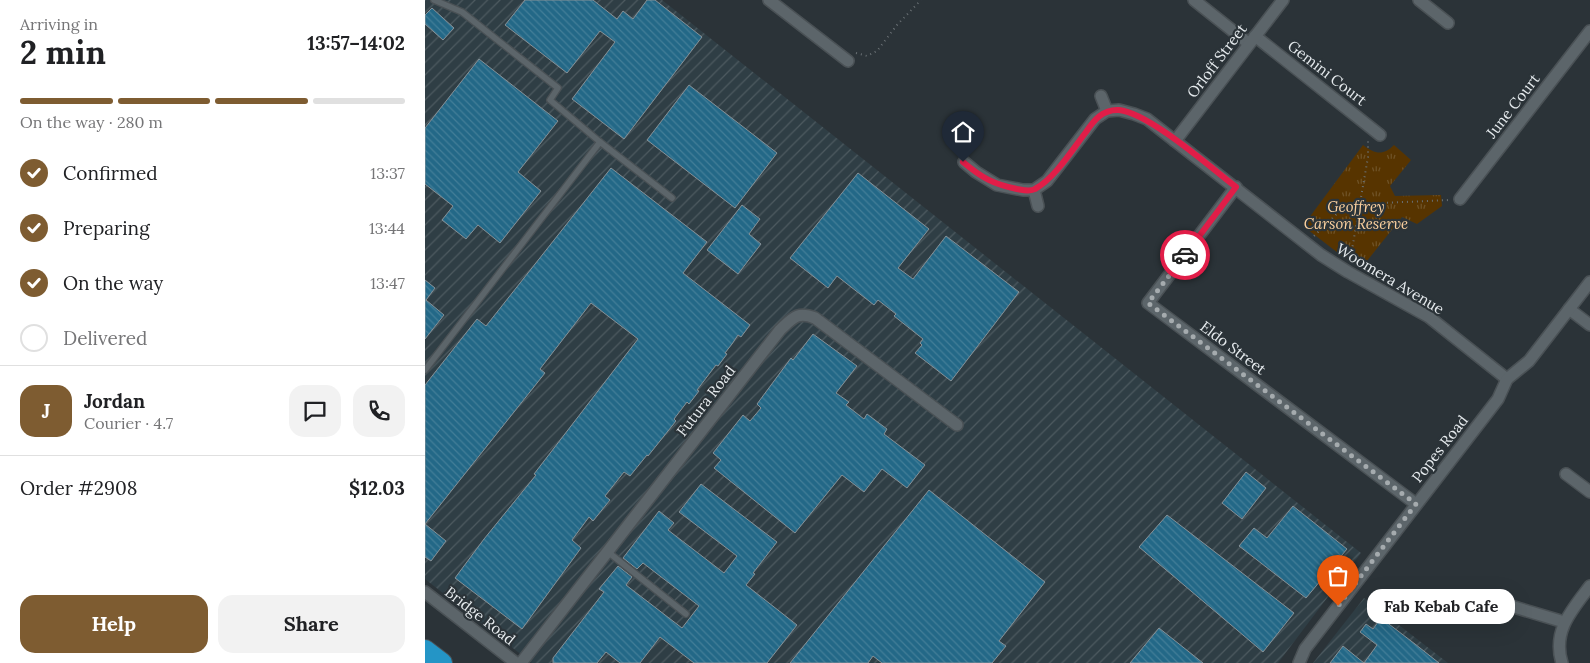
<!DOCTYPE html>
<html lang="en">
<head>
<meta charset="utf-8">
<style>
	:root { --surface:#fff; --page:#f2f2f2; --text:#202124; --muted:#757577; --line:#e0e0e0; --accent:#7e5c31 }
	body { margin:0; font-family:Lora,serif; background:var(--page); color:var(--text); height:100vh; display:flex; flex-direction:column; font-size:19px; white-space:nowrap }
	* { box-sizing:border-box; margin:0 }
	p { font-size:16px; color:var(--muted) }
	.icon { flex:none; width:28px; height:28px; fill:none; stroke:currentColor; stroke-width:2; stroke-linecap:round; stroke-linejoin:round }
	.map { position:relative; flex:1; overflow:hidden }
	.side { display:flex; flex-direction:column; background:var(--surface); width:425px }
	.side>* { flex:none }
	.pin { position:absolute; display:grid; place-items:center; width:42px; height:42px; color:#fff; margin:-51px -21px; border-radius:50% 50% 50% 0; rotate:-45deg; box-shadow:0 0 5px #0007 }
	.pin .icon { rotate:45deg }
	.courier { position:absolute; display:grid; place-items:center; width:50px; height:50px; margin:-25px; border:4px solid #e11d48; border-radius:50%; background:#fff; color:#222; box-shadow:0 1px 6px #0007 }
	.bubble { position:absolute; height:35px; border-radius:15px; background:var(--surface); box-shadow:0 5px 20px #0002; font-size:16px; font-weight:700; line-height:35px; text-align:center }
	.overview em { font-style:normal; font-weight:700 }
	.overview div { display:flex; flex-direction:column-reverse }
	.overview { display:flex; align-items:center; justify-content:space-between; height:85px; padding:0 20px }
	h1 { font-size:32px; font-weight:700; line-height:38px }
	.bar { display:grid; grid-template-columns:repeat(4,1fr); gap:8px 5px; align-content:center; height:60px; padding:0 20px }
	.bar i { height:6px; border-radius:4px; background:var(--line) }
	.bar .active { background:var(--accent) }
	.bar p { grid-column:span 4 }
	.line { display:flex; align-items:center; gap:12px; padding:0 20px; border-top:1px solid var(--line) }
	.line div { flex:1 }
	.round { display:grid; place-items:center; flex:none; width:52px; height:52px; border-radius:15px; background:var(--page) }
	ol { padding:0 20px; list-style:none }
	li { display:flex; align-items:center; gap:15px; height:55px }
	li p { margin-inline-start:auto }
	li .icon { padding:5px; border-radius:50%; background:var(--accent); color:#fff; stroke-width:4 }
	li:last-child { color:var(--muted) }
	li i { width:28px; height:28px; border:2px solid var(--line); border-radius:50% }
	.button { display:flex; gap:10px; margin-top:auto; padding:10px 20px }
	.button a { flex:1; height:58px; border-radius:15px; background:var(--accent); color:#fff; font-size:20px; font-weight:700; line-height:58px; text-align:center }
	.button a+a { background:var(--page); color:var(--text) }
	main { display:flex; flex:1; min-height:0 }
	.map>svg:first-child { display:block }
</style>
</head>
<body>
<main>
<section class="side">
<div class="overview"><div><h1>2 min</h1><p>Arriving in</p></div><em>13:57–14:02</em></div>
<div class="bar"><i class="active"></i><i class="active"></i><i class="active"></i><i></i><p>On the way · 280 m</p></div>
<ol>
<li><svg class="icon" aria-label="check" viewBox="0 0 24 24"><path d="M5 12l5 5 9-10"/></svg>Confirmed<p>13:37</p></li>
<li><svg class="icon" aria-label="check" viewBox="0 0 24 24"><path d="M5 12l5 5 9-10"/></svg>Preparing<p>13:44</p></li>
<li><svg class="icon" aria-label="check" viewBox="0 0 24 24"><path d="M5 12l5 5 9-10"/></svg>On the way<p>13:47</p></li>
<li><i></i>Delivered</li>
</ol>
<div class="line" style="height:90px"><b class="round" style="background:var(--accent);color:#fff">J</b><div><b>Jordan</b><p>Courier · 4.7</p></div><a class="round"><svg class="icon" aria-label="chat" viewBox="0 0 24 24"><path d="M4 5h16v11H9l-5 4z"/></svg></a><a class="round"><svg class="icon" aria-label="phone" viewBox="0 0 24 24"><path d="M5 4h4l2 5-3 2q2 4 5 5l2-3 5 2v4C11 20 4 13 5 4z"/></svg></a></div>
<div class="line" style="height:65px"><div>Order #2908</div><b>$12.03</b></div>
<div class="button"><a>Help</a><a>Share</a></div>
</section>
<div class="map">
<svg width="1165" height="663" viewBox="0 0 1165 663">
	<defs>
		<pattern id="industrial-furrows" width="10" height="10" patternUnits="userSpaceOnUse" patternTransform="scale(1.25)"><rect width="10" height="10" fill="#2f3e45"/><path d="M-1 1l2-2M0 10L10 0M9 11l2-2" fill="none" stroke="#4d5a60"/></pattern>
		<pattern id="park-tufts" width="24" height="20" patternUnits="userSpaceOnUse" patternTransform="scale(1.25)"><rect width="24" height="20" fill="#573400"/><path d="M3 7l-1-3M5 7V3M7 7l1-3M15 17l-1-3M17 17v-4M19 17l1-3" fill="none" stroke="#6f5226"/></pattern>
		<pattern id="building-back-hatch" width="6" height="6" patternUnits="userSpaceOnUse" patternTransform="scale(1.25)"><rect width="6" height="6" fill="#236887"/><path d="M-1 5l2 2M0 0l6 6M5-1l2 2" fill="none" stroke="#437e98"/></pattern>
	</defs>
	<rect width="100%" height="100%" fill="#2b3338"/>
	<g fill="url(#industrial-furrows)">
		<polygon points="0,0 237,0 936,553 853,663 107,663 0,579"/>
		<polygon points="939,598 1023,663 888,663"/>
	</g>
	<path fill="url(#park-tufts)" d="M 938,145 C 950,154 958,156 969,145 L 986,160 L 965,186 L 970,196 L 1016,195 L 1017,206 L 992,224 L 977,217 L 938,266 L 917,256 L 878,226 Z"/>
	<g fill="url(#building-back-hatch)" stroke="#879197">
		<polygon points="100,0 168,0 192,19 198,11 208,19 222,0 230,0 277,37 199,139 147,99 190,42 175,31 142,73 80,25"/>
		<polygon points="7,8 29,28 18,40 0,24 0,15"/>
		<polygon points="54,59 133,121 93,172 116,191 75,243 53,225 41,239 17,220 28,206 0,184 0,128"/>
		<polygon points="264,85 352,153 310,208 222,140"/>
		<polygon points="186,168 282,242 258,273 325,325 316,337 313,335 307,344 300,353 302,354 293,366 291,365 272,390 274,391 264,404 262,402 249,419 251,421 223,456 222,455 205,476 199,472 180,496 185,500 168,521 164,517 147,540 156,548 97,629 30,578 59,539 111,475 109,474 213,339 166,303 115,369 120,373 0,524 21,541 6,561 0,557 0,385 52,319 61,326"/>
		<polygon points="433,173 504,229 473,268 488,279 521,236 594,292 526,381 490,353 497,345 495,343 498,339 469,316 471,314 453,300 449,305 412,276 403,288 365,258"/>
		<polygon points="317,205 335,219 324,234 336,244 313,274 282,250"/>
		<polygon points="0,280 10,288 1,300 19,315 0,339"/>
		<polygon points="388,334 432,366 411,393 424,402 421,405 439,419 442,414 462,429 459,434 500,465 482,488 457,469 439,492 417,475 370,533 289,468 296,460 288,453 318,415 325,421 336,408 332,404 366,358 368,360"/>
		<polygon points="821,472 841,488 817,519 797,503"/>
		<polygon points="276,484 352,542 328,573 330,574 321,585 372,625 342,663 269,663 235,637 215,663 195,663 181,652 172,663 128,663 128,658 179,592 174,589 193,566 207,577 201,585 257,628 274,606 218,563 212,569 198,558 234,511 249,523 243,530 299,573 312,556 254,512"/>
		<polygon points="504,490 620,582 574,641 581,646 567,663 457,663 448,656 443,663 365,663"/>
		<polygon points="868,506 922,549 881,598 814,546 829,528 842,538"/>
		<polygon points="742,515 869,613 838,652 714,547"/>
		<polygon points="956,618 990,644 1014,663 905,663 918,646 939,663 952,645 935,632 941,624 948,629"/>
		<polygon points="734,628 778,663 705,663"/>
	</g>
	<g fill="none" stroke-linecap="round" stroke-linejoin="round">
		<defs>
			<g id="lane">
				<polyline points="9,0 37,12 133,88 125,100 175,142"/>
				<polyline points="0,370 175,142 247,198"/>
				<polyline points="183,552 261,614"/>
			</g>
			<g id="street">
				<polyline points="344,0 423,61"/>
				<polyline points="769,0 823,43"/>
				<polyline points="994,0 1023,23"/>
				<polyline points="830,36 955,135"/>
				<polyline points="676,96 682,111"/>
				<polyline points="750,141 858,0"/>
				<polyline points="539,162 551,172 572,185 598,190 609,190 622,181 670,119 682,111 694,110 709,114 722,119 750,141 896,255 923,272 1004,317 1082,379"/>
				<polyline points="811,187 723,303 991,504"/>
				<polyline points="609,190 613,206"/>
				<polyline points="1035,199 1165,31"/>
				<polyline points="1144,309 1165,325"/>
				<polyline points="1141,474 1165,492"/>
				<polyline points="0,592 91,663"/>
				<polyline points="1059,598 1139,622"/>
				<path d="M 96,663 L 355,330 C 368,318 372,311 390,318 L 532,425"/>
				<polyline points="874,663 880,649 1073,399 1082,379 1104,361 1165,282"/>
				<path d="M 1137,663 C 1127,631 1147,610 1165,586"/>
			</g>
			<polyline id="highway" points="0,650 17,663"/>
		</defs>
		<use href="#lane" stroke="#4a5155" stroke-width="8"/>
		<use href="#street" stroke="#4a5155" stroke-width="14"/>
		<use href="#highway" stroke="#4a5155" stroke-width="22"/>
		<g stroke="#6a7175" stroke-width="2" stroke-dasharray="1 4" stroke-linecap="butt">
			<polyline points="431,53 442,56 452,51 472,25 496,0"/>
			<polyline points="889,236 919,207 934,204 1025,200"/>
			<polyline points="925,261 943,157 943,140"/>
		</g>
		<use href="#lane" stroke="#5c656a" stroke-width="5.5"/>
		<use href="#street" stroke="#5c656a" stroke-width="11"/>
		<use href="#highway" stroke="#2495c6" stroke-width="20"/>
	</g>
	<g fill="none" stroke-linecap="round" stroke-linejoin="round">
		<polyline stroke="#a5abae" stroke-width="5" stroke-dasharray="0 9" points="760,255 723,303 991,504 913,606"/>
		<path stroke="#e11d48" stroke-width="6" d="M 538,162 C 557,178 568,184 592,189 C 598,190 605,192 610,189 C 630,178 647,150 661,132 C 669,120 678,109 694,110 C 724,113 785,167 811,187 L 760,255"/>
	</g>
	<g text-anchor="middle" stroke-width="4.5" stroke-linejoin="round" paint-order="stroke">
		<g font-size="15" fill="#e6ebee" stroke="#2b3338">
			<text transform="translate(792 61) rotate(-53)" y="5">Orloff Street</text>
			<text transform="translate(902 73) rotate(38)" y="5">Gemini Court</text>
			<text transform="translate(1088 106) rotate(-52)" y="5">June Court</text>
			<text transform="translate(965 279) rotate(31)" y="5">Woomera Avenue</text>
			<text transform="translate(808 348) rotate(37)" y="5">Eldo Street</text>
			<text transform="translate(281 401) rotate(-52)" y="5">Futura Road</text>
			<text transform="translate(1015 449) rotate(-52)" y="5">Popes Road</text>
			<text transform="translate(55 616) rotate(38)" y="5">Bridge Road</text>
		</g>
		<g font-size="15" font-style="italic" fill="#fcd19f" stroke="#2b3338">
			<text x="931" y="212">Geoffrey<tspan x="931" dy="17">Carson Reserve</tspan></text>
		</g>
	</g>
</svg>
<div class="pin" style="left:913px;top:606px;background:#ea580c"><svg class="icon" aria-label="bag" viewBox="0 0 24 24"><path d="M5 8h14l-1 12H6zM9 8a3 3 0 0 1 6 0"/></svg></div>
<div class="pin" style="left:538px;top:162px;background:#1f2937"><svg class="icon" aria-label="home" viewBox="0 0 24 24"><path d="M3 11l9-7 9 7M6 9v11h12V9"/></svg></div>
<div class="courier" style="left:760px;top:255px"><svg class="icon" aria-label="car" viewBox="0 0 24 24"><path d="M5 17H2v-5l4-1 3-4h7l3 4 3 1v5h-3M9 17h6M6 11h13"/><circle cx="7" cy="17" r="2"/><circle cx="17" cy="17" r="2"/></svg></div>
<div class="bubble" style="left:942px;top:589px;width:148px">Fab Kebab Cafe</div>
</div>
</main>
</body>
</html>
